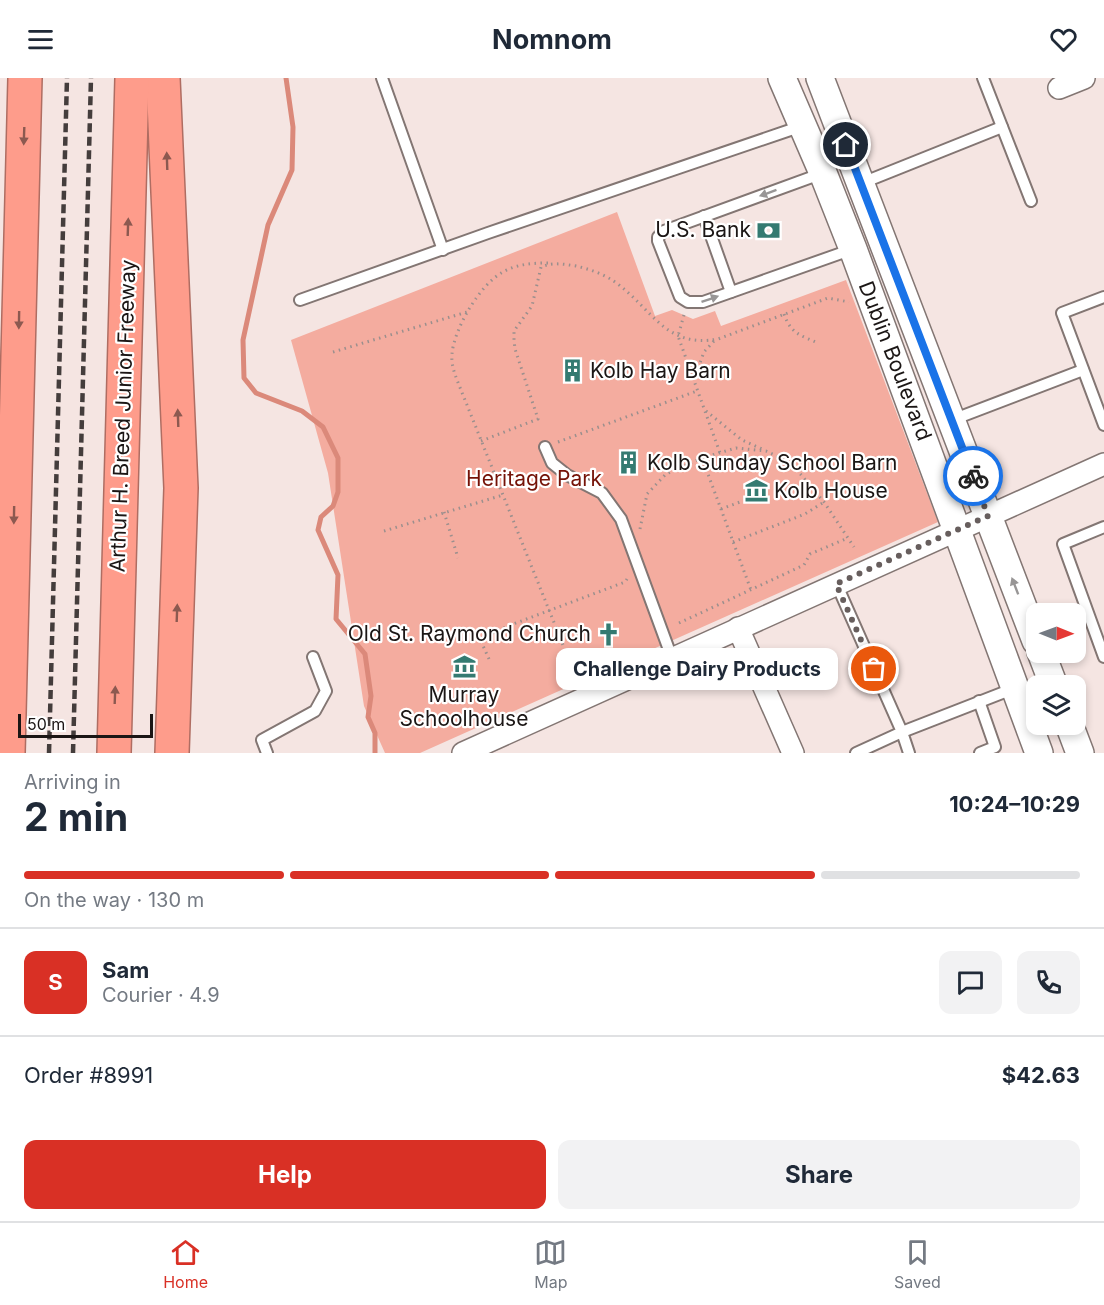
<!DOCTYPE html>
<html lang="en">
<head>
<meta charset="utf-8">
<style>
	:root { --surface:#fff; --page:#f2f2f3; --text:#1f2937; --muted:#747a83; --line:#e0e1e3; --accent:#d93025 }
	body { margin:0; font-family:Inter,sans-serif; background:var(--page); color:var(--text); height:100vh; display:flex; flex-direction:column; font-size:22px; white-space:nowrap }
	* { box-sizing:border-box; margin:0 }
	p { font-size:20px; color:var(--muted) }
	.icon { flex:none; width:33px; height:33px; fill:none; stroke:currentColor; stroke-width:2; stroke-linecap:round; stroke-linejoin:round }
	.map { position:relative; height:675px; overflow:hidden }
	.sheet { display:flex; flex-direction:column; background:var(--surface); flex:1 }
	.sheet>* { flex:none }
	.needle { width:39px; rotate:91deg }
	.buttons { position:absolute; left:1026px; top:525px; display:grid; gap:12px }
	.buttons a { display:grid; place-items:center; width:60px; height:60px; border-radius:12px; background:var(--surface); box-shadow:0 3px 9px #0003; font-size:30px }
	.scale { position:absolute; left:18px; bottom:15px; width:135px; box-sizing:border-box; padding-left:6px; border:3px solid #1b1615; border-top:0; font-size:16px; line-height:21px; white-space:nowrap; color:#1b1615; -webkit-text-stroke:4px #fff; paint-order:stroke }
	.pin { position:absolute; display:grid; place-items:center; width:51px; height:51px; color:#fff; margin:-26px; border:3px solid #fff; border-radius:50%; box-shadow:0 2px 6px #0007 }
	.courier { position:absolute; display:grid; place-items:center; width:60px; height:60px; margin:-30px; border:4px solid #1a73e8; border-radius:50%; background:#fff; color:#222; box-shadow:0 2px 8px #0007 }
	.bubble { position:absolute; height:42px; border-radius:12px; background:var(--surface); box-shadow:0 3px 9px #0003; font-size:20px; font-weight:700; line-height:42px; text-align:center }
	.headline em { font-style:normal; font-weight:700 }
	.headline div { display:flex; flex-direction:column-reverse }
	.headline { display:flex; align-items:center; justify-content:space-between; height:102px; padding:0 24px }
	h1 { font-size:39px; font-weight:700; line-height:45px }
	.bar { display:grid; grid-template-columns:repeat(4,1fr); gap:9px 6px; align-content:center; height:72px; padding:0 24px }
	.bar i { height:8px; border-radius:4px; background:var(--line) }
	.bar .current { background:var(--accent) }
	.bar p { grid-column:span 4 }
	.line { display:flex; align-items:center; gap:15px; padding:0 24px; border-top:2px solid var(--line) }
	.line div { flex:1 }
	.round { display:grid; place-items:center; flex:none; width:63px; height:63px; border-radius:12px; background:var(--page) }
	.action { display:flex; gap:12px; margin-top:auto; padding:12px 24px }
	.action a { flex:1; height:69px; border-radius:12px; background:var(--accent); color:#fff; font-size:24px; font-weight:700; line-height:69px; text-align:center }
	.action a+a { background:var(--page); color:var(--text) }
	header { display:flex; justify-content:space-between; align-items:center; height:78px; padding:0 24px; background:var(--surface); font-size:27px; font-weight:700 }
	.tabs { display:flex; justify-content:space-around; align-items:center; height:84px; border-top:2px solid var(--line); background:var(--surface); font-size:16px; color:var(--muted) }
	.tabs a { display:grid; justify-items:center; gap:3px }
	.tabs .current { color:var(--accent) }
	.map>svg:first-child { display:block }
</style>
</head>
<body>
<header><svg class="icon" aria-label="menu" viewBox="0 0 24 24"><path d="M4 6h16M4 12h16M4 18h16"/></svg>Nomnom<svg class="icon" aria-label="heart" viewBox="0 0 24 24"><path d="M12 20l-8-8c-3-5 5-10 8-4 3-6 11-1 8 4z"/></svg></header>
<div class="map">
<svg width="1104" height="675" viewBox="0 0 1104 675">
	<rect width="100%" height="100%" fill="#f5e5e2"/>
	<polygon fill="#f4ac9f" points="617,134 655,238 672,232 693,241 715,233 721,248 846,202 938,444 420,675 385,675 364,628 328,395 291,262"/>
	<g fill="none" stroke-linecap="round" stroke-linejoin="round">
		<polyline stroke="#db897a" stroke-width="5" points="286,0 293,49 292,92 268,147 243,262 244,300 256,315 302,333 323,349 338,380 338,414 333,428 321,439 318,452 338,497 336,541 365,576 371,618 368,639 375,655 375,675"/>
		<defs>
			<g id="service">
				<polyline points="382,0 443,172"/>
				<polyline points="983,0 1031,123"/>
				<polyline points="823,95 664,153 658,159 658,163 680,219 688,224 703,224 853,171"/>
				<polyline points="862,105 1002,49"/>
				<polyline points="704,138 731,214"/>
				<polyline points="1104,219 1062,235 1104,347"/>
				<polyline points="300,222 488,155 802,48"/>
				<polyline points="952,342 1083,292"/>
				<polyline points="545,369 552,385 567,397 602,415 621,441 672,580"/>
				<polyline points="1104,449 1063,466 1104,579"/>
				<polyline points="836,505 902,654 856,675"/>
				<polyline points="979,623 995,669 980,675"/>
				<polyline points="267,675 262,662 315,633 326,613 313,579"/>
				<polyline points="909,675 902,654 1015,610"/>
			</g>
			<g id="minor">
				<polyline points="1059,10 1084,0"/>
				<polyline points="738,550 793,675"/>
				<polyline points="463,675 1104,386"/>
			</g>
			<g id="tertiary">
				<polyline points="782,0 823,95 853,171 1039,675"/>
				<polyline points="820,0 1036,563"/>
				<polyline points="1041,574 1054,608"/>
				<polyline points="1069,646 1080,675"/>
			</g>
			<g id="motorway">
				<polyline points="163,0 181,410 172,675"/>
				<polyline points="8,675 25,0"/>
				<polyline points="114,675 132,0"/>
			</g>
		</defs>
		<use href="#service" stroke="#837673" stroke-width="14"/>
		<use href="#minor" stroke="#837673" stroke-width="24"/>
		<use href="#tertiary" stroke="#837673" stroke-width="30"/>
		<use href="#motorway" stroke="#af6d62" stroke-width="36"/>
		<g stroke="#9b8f8d" stroke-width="3" stroke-dasharray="1.5 4.5" stroke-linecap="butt">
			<path d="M 548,185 C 532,185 517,186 503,194 C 480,206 454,251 452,276 C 451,287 455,297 459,307 L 577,602"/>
			<path d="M 784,236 C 791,256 800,257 818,265"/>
			<polyline points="684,237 678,258 720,375"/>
			<polyline points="333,274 467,234"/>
			<polyline points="694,301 704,274 714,263"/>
			<polyline points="706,333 742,362 762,371"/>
			<path d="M 481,363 L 538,341 L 515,271 L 514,262 L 514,253 L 532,228 L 541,189 C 553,184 563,186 576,188 C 589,191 604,196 615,204 C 652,230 665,271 718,261 L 828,220 L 849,224"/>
			<polyline points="558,364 697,313"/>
			<polyline points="702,380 751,512"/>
			<polyline points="721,431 740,424"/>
			<polyline points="444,434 458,480"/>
			<polyline points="640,451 647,416 666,396 702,380 736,370 766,373 783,381 797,392 824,424 854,469"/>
			<polyline points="384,453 503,417"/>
			<polyline points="733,464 805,436 824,424"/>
			<polyline points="679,545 804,487 810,476 848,460"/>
			<polyline points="489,581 480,561 508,548 625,504 627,501"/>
		</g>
		<use href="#service" stroke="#fff" stroke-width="10"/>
		<use href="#minor" stroke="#fff" stroke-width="21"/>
		<use href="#tertiary" stroke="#fff" stroke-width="27"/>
		<use href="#motorway" stroke="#fe9c8b" stroke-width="33"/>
		<g stroke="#443d3c" stroke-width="4.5" stroke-dasharray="9 4.5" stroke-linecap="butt">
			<polyline points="49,675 67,0"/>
			<polyline points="73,675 91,0"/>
		</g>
	</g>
	<defs><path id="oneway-solid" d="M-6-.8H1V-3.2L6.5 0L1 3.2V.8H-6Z" transform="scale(1.5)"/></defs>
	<g fill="#8c5950">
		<use href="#oneway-solid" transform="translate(24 58) rotate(92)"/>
		<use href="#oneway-solid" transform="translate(167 83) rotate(-92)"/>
		<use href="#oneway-solid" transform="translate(128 149) rotate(-88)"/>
		<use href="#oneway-solid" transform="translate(19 242) rotate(91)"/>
		<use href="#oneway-solid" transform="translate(178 340) rotate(-92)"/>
		<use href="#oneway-solid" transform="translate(14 437) rotate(91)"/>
		<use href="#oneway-solid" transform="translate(177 535) rotate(-88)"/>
		<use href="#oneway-solid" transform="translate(115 617) rotate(-88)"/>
	</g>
	<g fill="#989696">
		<use href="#oneway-solid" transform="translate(768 115) rotate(160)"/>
		<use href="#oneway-solid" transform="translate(710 221) rotate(-19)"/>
		<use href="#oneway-solid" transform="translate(1015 508) rotate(-111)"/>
	</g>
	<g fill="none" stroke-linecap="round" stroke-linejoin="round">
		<polyline stroke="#675e5d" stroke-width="6" stroke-dasharray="0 10.8" points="874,591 836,506 988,438 973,398"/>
		<polyline stroke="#1a73e8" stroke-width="8" points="846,67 973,398"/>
	</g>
	<defs>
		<symbol id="bank-bare" viewBox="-9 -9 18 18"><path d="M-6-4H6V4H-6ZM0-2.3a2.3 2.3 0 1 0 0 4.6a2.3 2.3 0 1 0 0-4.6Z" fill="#347a71" stroke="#fff" stroke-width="2.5" paint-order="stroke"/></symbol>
		<symbol id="building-bare" viewBox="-9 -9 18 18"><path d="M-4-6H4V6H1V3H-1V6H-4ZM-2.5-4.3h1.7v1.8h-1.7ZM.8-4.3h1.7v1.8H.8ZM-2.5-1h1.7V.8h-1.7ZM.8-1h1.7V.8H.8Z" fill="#347a71" stroke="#fff" stroke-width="2.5" paint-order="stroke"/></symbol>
		<symbol id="museum-bare" viewBox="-9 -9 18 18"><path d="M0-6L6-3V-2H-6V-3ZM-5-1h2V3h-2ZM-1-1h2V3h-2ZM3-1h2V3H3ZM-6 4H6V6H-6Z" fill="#347a71" stroke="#fff" stroke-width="2.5" paint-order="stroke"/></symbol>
		<symbol id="church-bare" viewBox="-9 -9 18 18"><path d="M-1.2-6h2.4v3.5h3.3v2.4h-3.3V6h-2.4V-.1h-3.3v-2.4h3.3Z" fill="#347a71" stroke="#fff" stroke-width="2.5" paint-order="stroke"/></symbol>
	</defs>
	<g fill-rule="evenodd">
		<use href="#bank-bare" x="752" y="136" width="33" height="33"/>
		<use href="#building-bare" x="556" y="276" width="33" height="33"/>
		<use href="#building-bare" x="612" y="368" width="33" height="33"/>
		<use href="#museum-bare" x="740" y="396" width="33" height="33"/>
		<use href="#church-bare" x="592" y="540" width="33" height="33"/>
		<use href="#museum-bare" x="448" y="572" width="33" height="33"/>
	</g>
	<g text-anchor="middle" stroke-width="4.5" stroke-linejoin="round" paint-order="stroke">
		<g font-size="21" fill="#1b1615" stroke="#fff" text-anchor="start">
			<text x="751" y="159" text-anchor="end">U.S. Bank</text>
			<text x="590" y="300">Kolb Hay Barn</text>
			<text x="647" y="392">Kolb Sunday School Barn</text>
			<text x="774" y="420">Kolb House</text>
			<text x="591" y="563" text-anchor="end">Old St. Raymond Church</text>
			<text x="464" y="624" text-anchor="middle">Murray<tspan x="464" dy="24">Schoolhouse</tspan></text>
		</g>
		<g font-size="21" fill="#1b1615" stroke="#fff">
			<text transform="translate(895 283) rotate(69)" y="7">Dublin Boulevard</text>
			<text transform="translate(123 338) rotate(-88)" y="7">Arthur H. Breed Junior Freeway</text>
		</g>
		<g font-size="21" fill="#751308" stroke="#fff">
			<text x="534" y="408">Heritage Park</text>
		</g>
	</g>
</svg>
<div class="buttons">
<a><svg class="needle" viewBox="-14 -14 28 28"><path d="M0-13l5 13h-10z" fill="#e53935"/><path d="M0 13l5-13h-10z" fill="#747a83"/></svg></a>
<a><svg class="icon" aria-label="layers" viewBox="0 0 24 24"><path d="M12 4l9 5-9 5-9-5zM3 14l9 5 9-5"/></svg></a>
</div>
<div class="scale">50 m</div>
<div class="pin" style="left:874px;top:591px;background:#ea580c"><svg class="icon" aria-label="bag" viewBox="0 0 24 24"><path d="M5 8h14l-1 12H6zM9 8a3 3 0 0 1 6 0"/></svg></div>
<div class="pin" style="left:846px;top:67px;background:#1f2937"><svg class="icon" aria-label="home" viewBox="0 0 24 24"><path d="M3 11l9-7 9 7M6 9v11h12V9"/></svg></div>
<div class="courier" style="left:973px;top:398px"><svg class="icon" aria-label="bike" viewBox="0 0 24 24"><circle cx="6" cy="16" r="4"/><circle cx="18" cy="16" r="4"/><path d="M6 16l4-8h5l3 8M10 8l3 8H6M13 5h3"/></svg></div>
<div class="bubble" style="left:556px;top:570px;width:282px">Challenge Dairy Products</div>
</div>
<section class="sheet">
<div class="headline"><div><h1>2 min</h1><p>Arriving in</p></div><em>10:24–10:29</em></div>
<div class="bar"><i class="current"></i><i class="current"></i><i class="current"></i><i></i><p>On the way · 130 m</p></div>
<div class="line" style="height:108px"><b class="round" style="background:var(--accent);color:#fff">S</b><div><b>Sam</b><p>Courier · 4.9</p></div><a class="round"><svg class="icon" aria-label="chat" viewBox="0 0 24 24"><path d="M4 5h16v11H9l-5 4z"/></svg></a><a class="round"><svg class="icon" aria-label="phone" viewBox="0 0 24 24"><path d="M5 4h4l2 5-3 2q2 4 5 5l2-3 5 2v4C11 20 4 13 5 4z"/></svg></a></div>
<div class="line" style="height:78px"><div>Order #8991</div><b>$42.63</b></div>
<div class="action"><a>Help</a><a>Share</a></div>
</section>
<nav class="tabs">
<a class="current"><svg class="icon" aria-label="home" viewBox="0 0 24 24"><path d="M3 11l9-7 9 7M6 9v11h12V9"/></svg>Home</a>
<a><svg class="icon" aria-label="map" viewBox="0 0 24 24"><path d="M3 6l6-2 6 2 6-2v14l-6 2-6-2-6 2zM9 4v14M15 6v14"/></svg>Map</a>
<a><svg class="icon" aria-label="saved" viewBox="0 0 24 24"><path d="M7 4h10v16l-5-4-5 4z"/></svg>Saved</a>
</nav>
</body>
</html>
